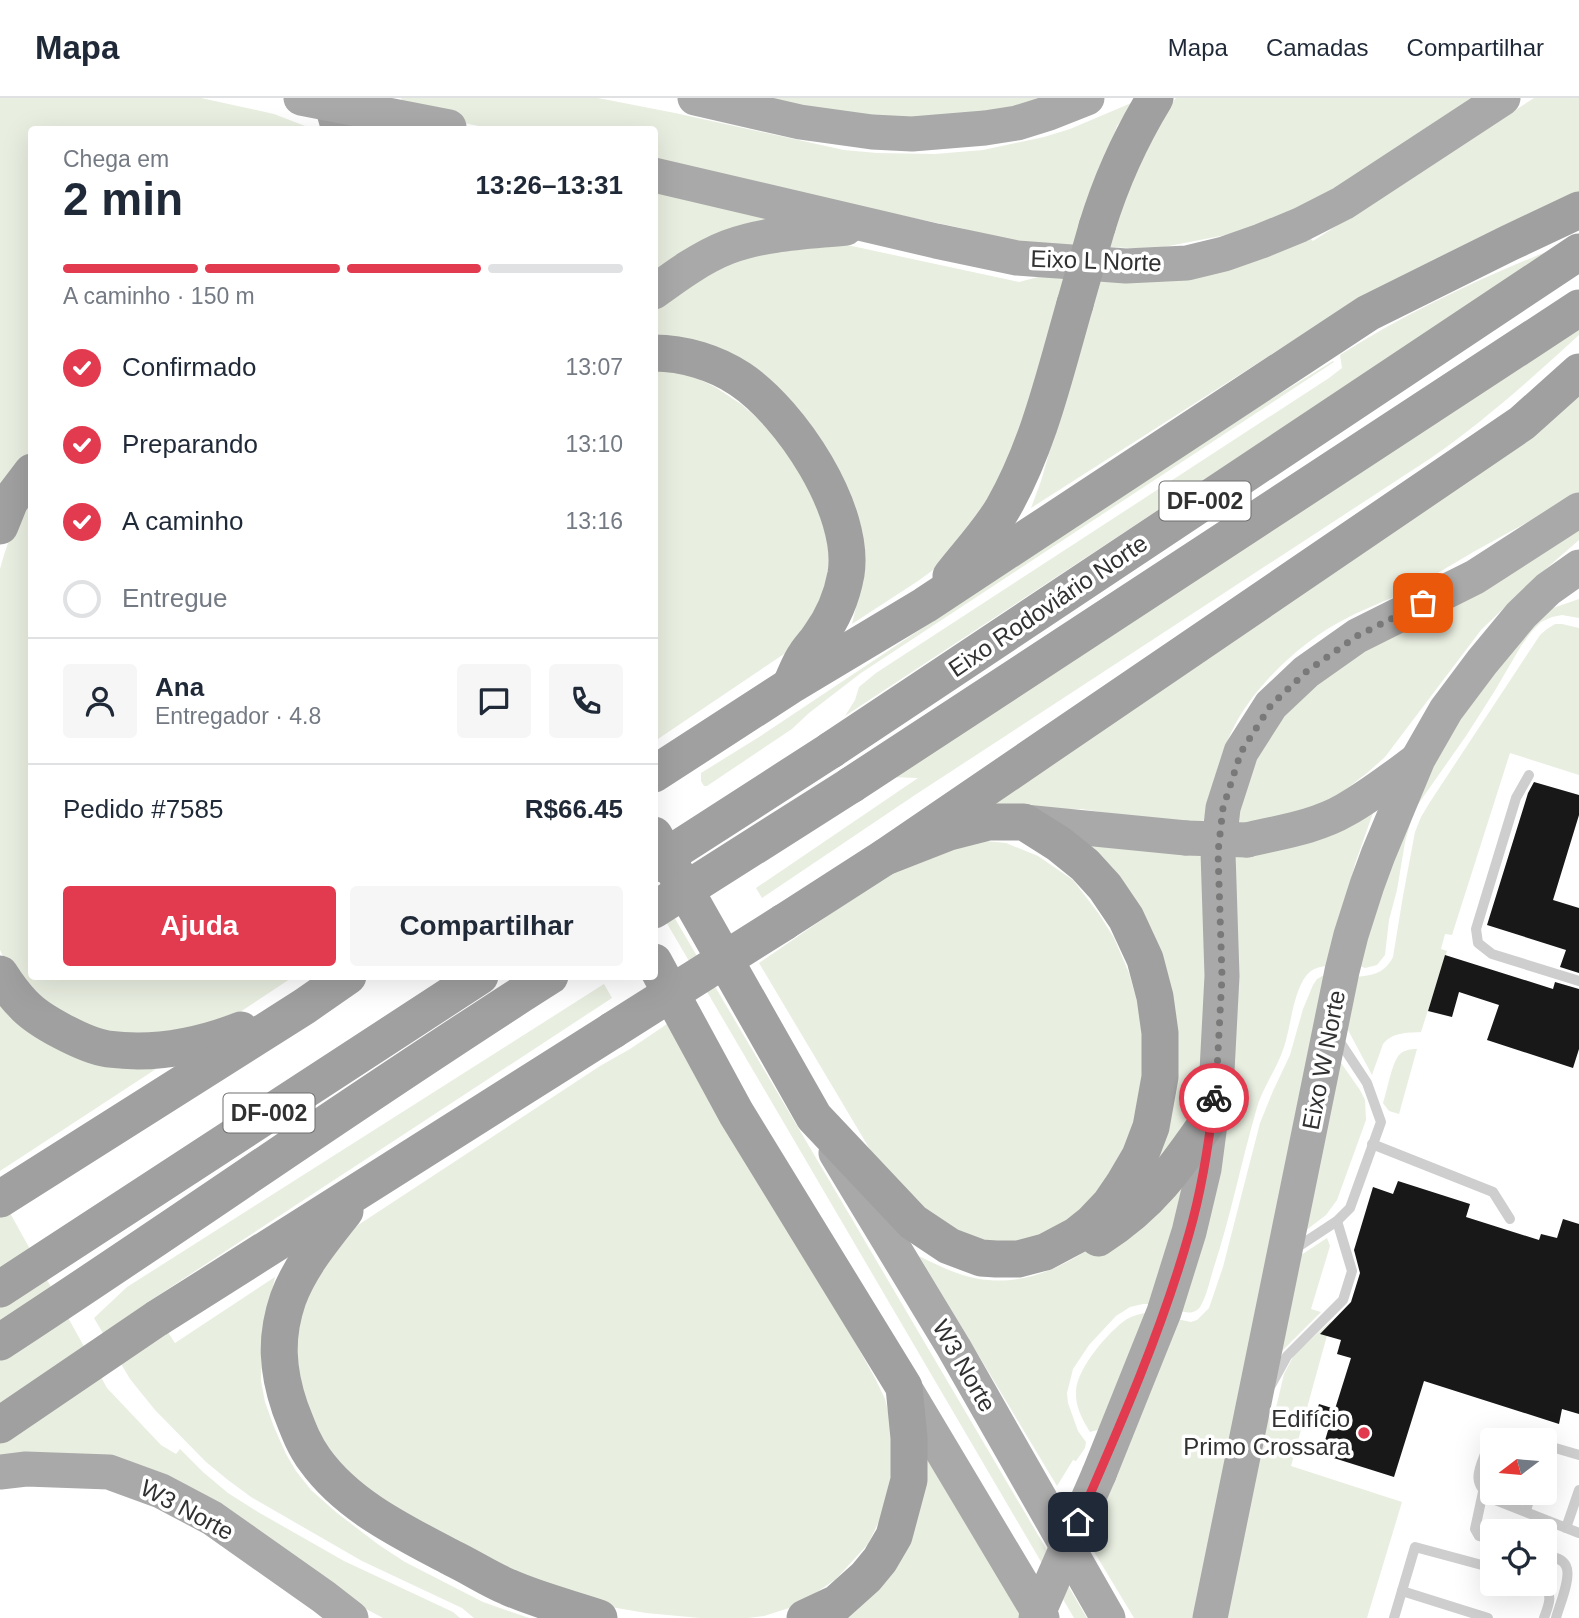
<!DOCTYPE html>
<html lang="pt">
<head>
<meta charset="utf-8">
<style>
	:root { --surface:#fff; --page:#f6f6f7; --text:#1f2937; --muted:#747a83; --line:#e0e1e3; --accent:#e23a4f }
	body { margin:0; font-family:Helvetica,sans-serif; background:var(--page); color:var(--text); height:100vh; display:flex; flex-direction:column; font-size:26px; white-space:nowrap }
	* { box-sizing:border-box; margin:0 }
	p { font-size:23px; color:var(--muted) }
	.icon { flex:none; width:38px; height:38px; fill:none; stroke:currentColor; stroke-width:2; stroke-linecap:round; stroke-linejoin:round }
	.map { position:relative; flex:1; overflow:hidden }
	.panel { position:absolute; left:28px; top:28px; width:630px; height:854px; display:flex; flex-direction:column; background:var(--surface); border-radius:7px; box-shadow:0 7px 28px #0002 }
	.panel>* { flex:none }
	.needle { width:46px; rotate:254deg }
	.tools { position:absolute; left:1480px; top:1330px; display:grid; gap:14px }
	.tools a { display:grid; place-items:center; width:77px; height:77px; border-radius:7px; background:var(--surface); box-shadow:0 7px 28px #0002; font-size:35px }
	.pin { position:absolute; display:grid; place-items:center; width:60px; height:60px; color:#fff; margin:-30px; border-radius:14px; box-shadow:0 4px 10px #0006 }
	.courier { position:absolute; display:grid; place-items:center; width:70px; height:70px; margin:-35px; border:5px solid #e23a4f; border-radius:50%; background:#fff; color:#222; box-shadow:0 2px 9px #0007 }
	.head em { font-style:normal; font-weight:700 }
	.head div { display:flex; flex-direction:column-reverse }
	.head { display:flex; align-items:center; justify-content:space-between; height:119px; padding:0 35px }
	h1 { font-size:46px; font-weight:700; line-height:52px }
	.bar { display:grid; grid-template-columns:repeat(4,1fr); gap:10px 7px; align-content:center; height:84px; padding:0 35px }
	.bar i { height:9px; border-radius:5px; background:var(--line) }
	.bar .selected { background:var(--accent) }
	.bar p { grid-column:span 4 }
	.line { display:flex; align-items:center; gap:18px; padding:0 35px; border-top:2px solid var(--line) }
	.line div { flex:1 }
	.round { display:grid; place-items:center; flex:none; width:74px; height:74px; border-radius:7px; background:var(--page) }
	ol { padding:0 35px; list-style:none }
	li { display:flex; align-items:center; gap:21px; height:77px }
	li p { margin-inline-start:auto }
	li .icon { padding:7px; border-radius:50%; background:var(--accent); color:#fff; stroke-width:4 }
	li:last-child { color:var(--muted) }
	li i { width:38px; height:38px; border:4px solid var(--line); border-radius:50% }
	.primary-button { display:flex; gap:14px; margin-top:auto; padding:14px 35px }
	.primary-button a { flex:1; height:80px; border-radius:7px; background:var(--accent); color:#fff; font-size:28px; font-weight:700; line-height:80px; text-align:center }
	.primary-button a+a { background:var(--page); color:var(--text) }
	header { display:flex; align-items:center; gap:42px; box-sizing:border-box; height:98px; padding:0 35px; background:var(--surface); border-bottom:2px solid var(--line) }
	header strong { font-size:33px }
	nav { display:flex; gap:38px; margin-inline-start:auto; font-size:24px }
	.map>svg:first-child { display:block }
</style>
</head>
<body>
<header>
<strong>Mapa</strong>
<nav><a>Mapa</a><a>Camadas</a><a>Compartilhar</a></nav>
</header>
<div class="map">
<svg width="1579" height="1520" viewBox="0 0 1579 1520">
	<rect width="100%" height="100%" fill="#fff"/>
	<g fill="#e8eee0">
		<polygon points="0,0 201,0 274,16 313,31 32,32 31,355 21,365 0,395"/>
		<polygon points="401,0 598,0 675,15 844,52 877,55 935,56 983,52 1044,39 1070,31 1136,3 1117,28 1090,105 1078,151 1014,145 961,130 655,65 654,32 494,31 439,20 410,31"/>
		<polygon points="741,0 1063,0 921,26"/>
		<polygon points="1176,0 1476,0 1328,97 1284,117 1231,136 1153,151 1108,149 1122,96 1157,25"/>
		<polygon points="1534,0 1579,0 1579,94 1540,111 1344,210 1031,410 1041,383 1092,207 1019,360 948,461 918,483 852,526 864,475 864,449 862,432 853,404 838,371 816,337 655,238 655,213 693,180 748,150 838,145 1019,184 1042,178 1062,181 1099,184 1183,178 1310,140 1313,143"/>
		<polygon points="655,94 790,124 655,188"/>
		<path d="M 1556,150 L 845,618 L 855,602 L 859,589 L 876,575 L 1329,280 L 1342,270 L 1340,257 C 1408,214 1482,179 1556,150 Z"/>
		<path d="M 1579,228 L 1579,237 C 1531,281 1484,323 1431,360 L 915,697 L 762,800 L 756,790 L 918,680 L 890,679 Z"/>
		<polygon points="1333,263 1334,264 861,575 809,615 792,631 707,688 704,688 701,683 701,675 759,639 1059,439 1276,298"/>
		<polygon points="655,269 691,277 715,289 741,306 778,338 834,435 830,499 790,552 655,643"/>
		<path d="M 1579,291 L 1579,395 C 1552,412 1523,426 1495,442 C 1467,457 1440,474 1412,490 C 1392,501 1370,508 1349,519 C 1306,540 1261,581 1237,623 C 1219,655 1211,694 1202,729 L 1081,711 L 1053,711 L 956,718 Z"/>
		<path d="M 31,398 L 32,878 L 293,879 L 228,922 L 134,944 L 52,914 L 6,865 L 0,852 L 0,471 C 7,445 17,420 31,398 Z"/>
		<polygon points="1579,431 1579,442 1532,483 1481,532 1385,659 1367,675 1345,692 1318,707 1235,730 1262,641 1306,585"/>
		<polygon points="1579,501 1579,520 1562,517 1552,519 1541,524 1532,533 1521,548 1494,594 1466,638 1414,712 1405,744 1397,792 1389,822 1385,857 1377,867 1365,870 1360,868 1368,817 1434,654 1511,545 1553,510"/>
		<path d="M 1555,526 L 1562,526 L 1579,530 L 1579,677 L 1510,655 L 1452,837 L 1445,836 L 1441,851 L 1447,853 L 1421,934 C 1406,935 1393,934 1383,946 L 1372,977 L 1348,932 L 1346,922 L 1357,879 C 1374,877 1385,875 1393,859 L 1403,798 L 1415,734 L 1421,719 L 1430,704 L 1540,537 L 1547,531 Z"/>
		<path d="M 1374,712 L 1355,766 L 1330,868 C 1321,868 1312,870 1306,878 C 1293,895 1291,928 1284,949 C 1277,971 1262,990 1256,1013 C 1241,1065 1231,1117 1214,1169 C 1210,1181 1207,1198 1200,1209 C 1195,1216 1187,1215 1180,1213 L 1236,764 L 1235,757 Z"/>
		<polygon points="1066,740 1149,750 1204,759 1207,907 1197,1007 1148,1086 1175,948"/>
		<polygon points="966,741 1006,745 1038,758 1073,782 1099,816 1114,840 1129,875 1140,914 1143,949 1143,983 1133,1034 1105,1088 1082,1119 1040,1145 960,1146 884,1075 759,865 900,768"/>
		<polygon points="654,785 1087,1520 1074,1520 655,805"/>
		<polygon points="1324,877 1194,1520 1134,1520 1084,1437 1177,1221 1191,1224 1197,1222 1209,1210 1223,1169 1260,1025 1273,993 1290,957 1303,911 1313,887 1317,881"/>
		<polygon points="604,886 612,900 148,1204 175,1245 275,1179 261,1247 261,1283 265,1304 274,1329 286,1356 296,1373 311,1392 337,1415 379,1447 405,1464 483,1504 529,1520 474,1520 462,1510 362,1463 251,1399 228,1382 206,1364 155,1312 130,1281 94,1220 127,1189"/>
		<polygon points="0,905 99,967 121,971 156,971 0,1073"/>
		<polygon points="667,926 840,1217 876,1282 885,1301 889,1317 893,1340 892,1378 882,1417 868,1446 836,1481 804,1503 789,1510 764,1518 748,1520 700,1520 646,1515 588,1505 437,1446 318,1351 292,1274 302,1201 349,1133 600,968 630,951"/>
		<path d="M 1417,951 L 1399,1016 L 1389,1013 L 1383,1005 C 1387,994 1392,963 1400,956 C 1404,952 1411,951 1417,951 Z"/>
		<polygon points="1339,962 1360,992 1365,1002 1366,1022 1337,1102 1326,1117 1305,1133"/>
		<path d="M 1188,1073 L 1151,1206 L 1143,1206 L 1130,1209 L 1116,1218 L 1089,1247 L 1073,1271 L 1067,1295 L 1068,1305 L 1078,1333 L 1086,1344 L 1085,1350 L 1076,1363 L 1073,1362 L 1057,1388 L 919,1158 C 939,1168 957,1177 979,1181 C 1039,1190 1085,1156 1129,1121 C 1149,1105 1168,1089 1188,1073 Z"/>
		<polygon points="0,1097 107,1290 161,1347 176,1356 180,1351 203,1374 228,1395 258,1414 344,1463 453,1514 460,1520 383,1520 340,1497 221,1409 0,1361"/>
		<polygon points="1327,1140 1330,1148 1311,1211 1321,1214 1278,1257 1298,1159"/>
		<path d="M 1148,1214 L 1101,1331 L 1090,1334 C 1082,1321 1075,1308 1076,1293 C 1077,1270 1109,1233 1127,1221 C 1134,1217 1141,1216 1148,1214 Z"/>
		<polygon points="1331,1223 1291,1368 1402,1404 1367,1520 1223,1520 1260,1329 1275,1314 1284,1276 1294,1257"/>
		<polygon points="912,1319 1030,1520 835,1520 867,1496"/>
	</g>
	<g fill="#181818">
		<polygon points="1534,684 1579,697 1579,717 1553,802 1579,810 1579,875 1560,869 1566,852 1487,827 1528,695"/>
		<polygon points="1445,857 1553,891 1555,884 1579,891 1579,951 1573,970 1487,942 1499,907 1459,894 1452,919 1428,913"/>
		<polygon points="1398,1083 1470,1106 1466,1119 1539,1142 1541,1136 1557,1140 1563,1121 1579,1126 1579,1316 1562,1311 1559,1326 1424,1283 1394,1379 1321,1356 1329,1329 1313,1324 1319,1306 1335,1311 1351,1260 1337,1256 1341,1242 1320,1236 1351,1204 1360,1175 1354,1152 1373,1089 1393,1096"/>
	</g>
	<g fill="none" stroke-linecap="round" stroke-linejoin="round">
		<g stroke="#cecece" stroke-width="10">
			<polyline points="1529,677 1516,700 1476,831 1478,845 1492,856 1579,883"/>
			<polyline points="1372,1046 1493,1094 1510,1121"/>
			<polyline points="1293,1152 1337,1123 1350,1110 1381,1024 1367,985 1338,941"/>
			<polyline points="1271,1287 1287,1258 1343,1202 1352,1173 1337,1123"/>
			<polyline points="1494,1342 1505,1339 1523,1342"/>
			<path d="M 1493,1343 L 1489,1346 C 1481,1369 1468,1383 1493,1401 L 1579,1435"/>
			<polyline points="1545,1347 1579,1357"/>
			<polyline points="1483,1394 1475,1431 1479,1438 1493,1442"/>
			<polyline points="1526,1413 1531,1395"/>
			<polyline points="1566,1430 1579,1392"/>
			<path d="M 1545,1457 C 1553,1459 1562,1460 1566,1468 C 1572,1479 1559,1508 1556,1520"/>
			<polyline points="1402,1493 1488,1520"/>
			<polyline points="1394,1520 1415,1449 1493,1470"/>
			<path d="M 1544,1520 C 1549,1506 1553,1499 1544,1486"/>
		</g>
		<g stroke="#a9a9a9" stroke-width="35">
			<polyline points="695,0 800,24 872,34 912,36 985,30 1017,25 1049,15 1087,0"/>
			<polyline points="654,77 936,143 1017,160 1126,168 1187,165 1224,156 1261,143 1300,127 1343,105 1503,0"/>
			<path d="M 654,194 C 677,177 702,159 728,149 C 766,135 807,134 846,130"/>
			<polyline points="1024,724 1186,740"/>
			<path d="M 1247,742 C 1280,734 1316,729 1345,712 C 1370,698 1393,680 1416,663"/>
			<polyline points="836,1055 954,1250 1108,1520"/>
			<polyline points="904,1289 1042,1520"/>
			<polyline points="0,1374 26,1371 109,1374 161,1393 212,1420 324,1499 351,1520"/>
			<polyline points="1099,1376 1164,1214 1189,1134 1204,1071 1217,973 1222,878 1218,754 1223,710 1241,654 1271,607 1306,574 1357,538 1475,479 1579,412"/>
			<polyline points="1210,1520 1342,873 1351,837 1367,787 1378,757 1418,661 1446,612 1482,564 1521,517 1548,491 1579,469"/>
		</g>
		<g stroke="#a0a0a0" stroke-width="37">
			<polyline points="331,0 340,32"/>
			<path d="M 1097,129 C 1111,83 1130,41 1155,0"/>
			<path d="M 654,255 C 684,255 716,265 740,281 C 791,315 856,413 846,476 C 842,498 833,520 819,539 C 815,545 810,550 806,556 C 800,564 796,575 792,584"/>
			<polyline points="0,428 10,403 32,374"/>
			<path d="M 951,478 C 968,456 989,434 1003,410 C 1039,347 1055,275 1075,206"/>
			<polyline points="831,652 1579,154"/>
			<polyline points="654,676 790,588 925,507 1368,215 1509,145 1579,112"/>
			<polyline points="851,687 1579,210"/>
			<polyline points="654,737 814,1019 913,1124 949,1148 981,1160 996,1161 1018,1161 1045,1154 1077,1137 1092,1125 1110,1106 1123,1087 1140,1058 1151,1029 1160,979 1160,935 1155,899 1145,861 1126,820 1105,789 1085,767 1059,746 1024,724 988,724 949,734 885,759"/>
			<polyline points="784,824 885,759 1522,325 1579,274"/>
			<polyline points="654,864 736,1015 904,1289 909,1340 909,1382 894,1438 880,1462 866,1479 837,1505 805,1520"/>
			<path d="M 0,876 C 7,887 14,897 23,906 C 38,923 86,948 108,951 C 153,957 200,948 241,932"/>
			<polyline points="0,1101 305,908 348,878"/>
			<path d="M 345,1113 C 324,1140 300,1168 288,1201 C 275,1239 277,1272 290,1310 C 297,1328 303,1346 315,1362 C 348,1408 403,1434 452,1460 C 471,1469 489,1481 508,1489 C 537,1502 569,1510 599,1520"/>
			<path d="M 1098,1140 C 1152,1106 1178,1067 1213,1016"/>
			<polyline points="0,1191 480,878"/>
			<path d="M 0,1244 C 184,1124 364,996 550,878"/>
			<polyline points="0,1327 156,1221 613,932"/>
		</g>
		<g stroke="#a9a9a9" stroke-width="35">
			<polyline points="301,0 449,29"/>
			<polyline points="1186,740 1247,742"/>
			<polyline points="1036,1520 1099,1376"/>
		</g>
		<g stroke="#a0a0a0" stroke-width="37">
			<polyline points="1075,206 1097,129"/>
			<polyline points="654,766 831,652"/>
			<polyline points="654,812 851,687"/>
			<polyline points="613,932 784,824"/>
		</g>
	</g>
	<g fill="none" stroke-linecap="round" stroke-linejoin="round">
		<polyline stroke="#797979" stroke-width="7" stroke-dasharray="0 12.6" points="1214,1000 1217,973 1222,878 1218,754 1223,710 1241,654 1271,607 1306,574 1357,538 1423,505"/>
		<path stroke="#e23a4f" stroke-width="9" d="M 1078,1424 C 1119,1330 1161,1235 1189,1136 C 1202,1091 1209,1045 1214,1000"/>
	</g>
	<circle fill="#e23a4f" stroke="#fff" stroke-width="2.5" cx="1364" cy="1335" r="7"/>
	<g text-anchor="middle" stroke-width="7" stroke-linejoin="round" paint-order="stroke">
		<g fill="#fff" stroke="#6f6f6f" stroke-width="2">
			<rect x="1159.5" y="383.5" width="91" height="39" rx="5"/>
			<rect x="223.5" y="995.5" width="91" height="39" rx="5"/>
		</g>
		<g font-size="23" font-weight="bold" fill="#313131">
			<text x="1205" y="411">DF-002</text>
			<text x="269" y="1023">DF-002</text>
		</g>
		<g font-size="24" fill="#313131" stroke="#fff">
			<text transform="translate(1096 163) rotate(2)" y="8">Eixo L Norte</text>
			<text transform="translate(1048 508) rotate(-34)" y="8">Eixo Rodoviário Norte</text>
			<text transform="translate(1324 962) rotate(-79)" y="8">Eixo W Norte</text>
			<text transform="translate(964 1268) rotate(60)" y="8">W3 Norte</text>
			<text transform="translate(187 1412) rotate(28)" y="8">W3 Norte</text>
		</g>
		<g font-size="24" fill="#313131" stroke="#fff" text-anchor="end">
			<text x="1350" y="1329">Edifício<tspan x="1350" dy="28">Primo Crossara</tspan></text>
		</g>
	</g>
</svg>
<div class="tools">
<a><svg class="needle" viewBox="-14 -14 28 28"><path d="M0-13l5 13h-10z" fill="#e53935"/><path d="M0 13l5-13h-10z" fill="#747a83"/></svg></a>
<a><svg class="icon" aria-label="locate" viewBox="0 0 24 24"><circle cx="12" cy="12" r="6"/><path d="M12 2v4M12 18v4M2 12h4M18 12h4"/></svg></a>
</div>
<div class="pin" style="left:1423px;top:505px;background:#ea580c"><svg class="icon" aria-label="bag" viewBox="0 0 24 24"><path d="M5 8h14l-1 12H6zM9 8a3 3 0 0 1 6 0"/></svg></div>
<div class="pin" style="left:1078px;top:1424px;background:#1f2937"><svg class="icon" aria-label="home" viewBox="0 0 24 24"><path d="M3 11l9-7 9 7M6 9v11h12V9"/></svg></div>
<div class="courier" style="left:1214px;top:1000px"><svg class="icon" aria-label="bike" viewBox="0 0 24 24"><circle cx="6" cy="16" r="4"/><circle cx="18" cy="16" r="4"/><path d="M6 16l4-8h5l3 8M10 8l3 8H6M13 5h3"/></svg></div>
<section class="panel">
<div class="head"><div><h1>2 min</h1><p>Chega em</p></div><em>13:26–13:31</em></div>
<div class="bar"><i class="selected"></i><i class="selected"></i><i class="selected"></i><i></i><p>A caminho · 150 m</p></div>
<ol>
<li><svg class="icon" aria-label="check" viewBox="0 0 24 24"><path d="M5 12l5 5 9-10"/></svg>Confirmado<p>13:07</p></li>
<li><svg class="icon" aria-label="check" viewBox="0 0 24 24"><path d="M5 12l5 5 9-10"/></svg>Preparando<p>13:10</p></li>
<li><svg class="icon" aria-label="check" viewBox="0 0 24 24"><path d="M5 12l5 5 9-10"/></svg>A caminho<p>13:16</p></li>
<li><i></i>Entregue</li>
</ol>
<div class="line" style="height:126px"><a class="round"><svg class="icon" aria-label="person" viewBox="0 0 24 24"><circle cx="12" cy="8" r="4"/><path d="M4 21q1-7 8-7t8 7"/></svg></a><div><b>Ana</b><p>Entregador · 4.8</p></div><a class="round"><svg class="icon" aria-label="chat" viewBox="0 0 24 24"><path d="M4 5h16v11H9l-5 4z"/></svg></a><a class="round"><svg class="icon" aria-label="phone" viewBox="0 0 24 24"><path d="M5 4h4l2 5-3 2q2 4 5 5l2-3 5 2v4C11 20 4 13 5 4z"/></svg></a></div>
<div class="line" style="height:91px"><div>Pedido #7585</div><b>R$66.45</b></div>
<div class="primary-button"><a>Ajuda</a><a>Compartilhar</a></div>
</section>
</div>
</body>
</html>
